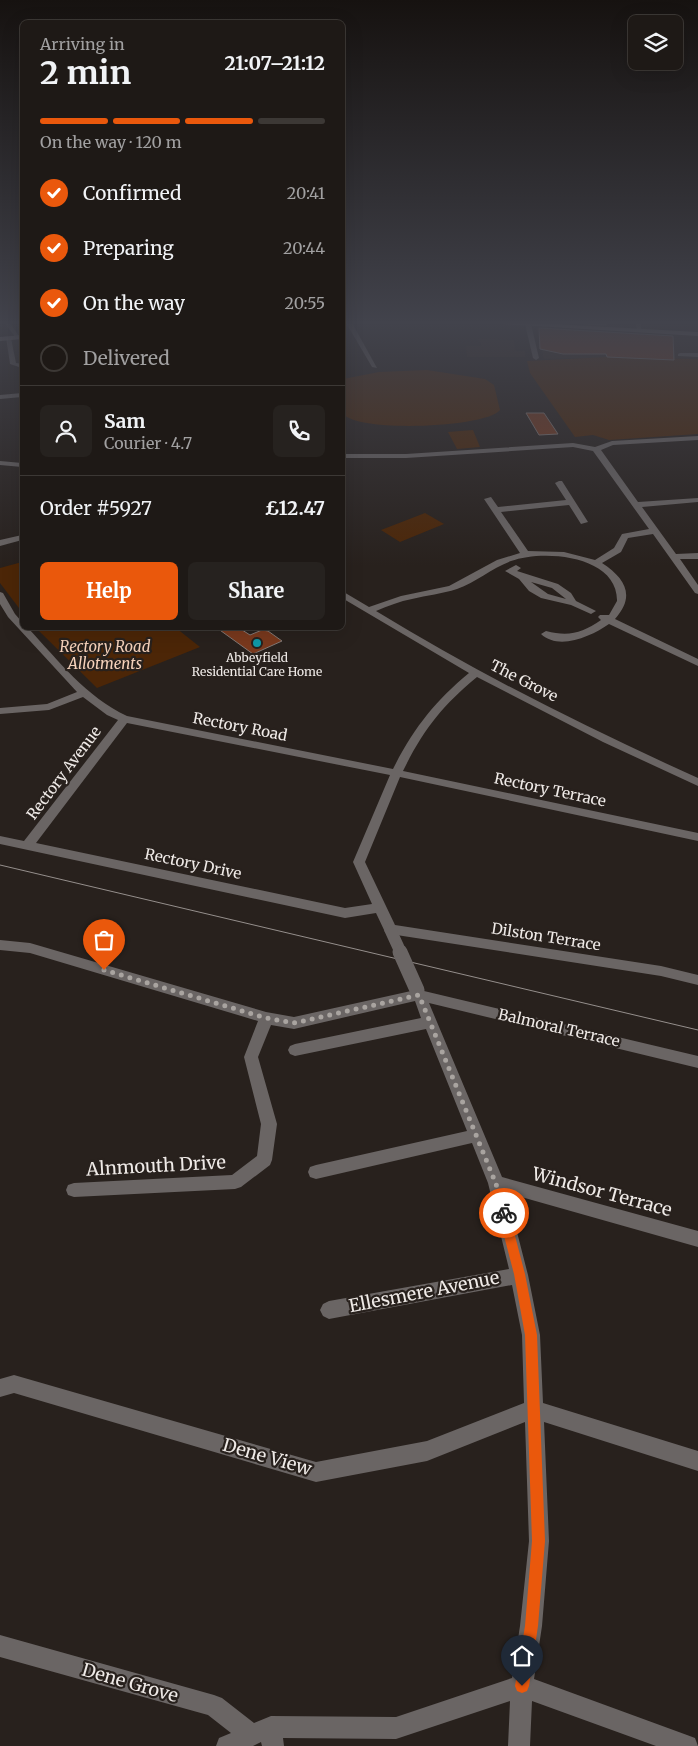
<!DOCTYPE html>
<html lang="en">
<head>
<meta charset="utf-8">
<style>
	:root { --surface:#1e1916; --page:#26221f; --text:#f1f3f6; --muted:#a1a0a1; --line:#3c3835; --accent:#ea580c }
	body { margin:0; font-family:Merriweather,serif; background:var(--page); color:var(--text); height:100vh; display:flex; flex-direction:column; font-size:19px; white-space:nowrap }
	* { box-sizing:border-box; margin:0 }
	p { font-size:16px; color:var(--muted) }
	.icon { flex:none; width:28px; height:28px; fill:none; stroke:currentColor; stroke-width:2; stroke-linecap:round; stroke-linejoin:round }
	.map { position:relative; flex:1; overflow:hidden }
	.panel { position:absolute; left:20px; top:20px; width:325px; height:610px; display:flex; flex-direction:column; background:var(--surface); border-radius:8px; box-shadow:0 5px 20px #0002,0 0 0 1px var(--line) }
	.panel>* { flex:none }
	.buttons { position:absolute; left:628px; top:15px; display:grid; gap:10px }
	.buttons a { display:grid; place-items:center; width:55px; height:55px; border-radius:8px; background:var(--surface); box-shadow:0 5px 20px #0002,0 0 0 1px var(--line); font-size:25px }
	.pin { position:absolute; display:grid; place-items:center; width:42px; height:42px; color:#fff; margin:-51px -21px; border-radius:50% 50% 50% 0; rotate:-45deg; box-shadow:0 0 5px #0007 }
	.pin .icon { rotate:45deg }
	.courier { position:absolute; display:grid; place-items:center; width:50px; height:50px; margin:-25px; border:4px solid #ea580c; border-radius:50%; background:#fff; color:#222; box-shadow:0 1px 6px #0007 }
	.head em { font-style:normal; font-weight:700 }
	.head div { display:flex; flex-direction:column-reverse }
	.head { display:flex; align-items:center; justify-content:space-between; height:85px; padding:0 20px }
	h1 { font-size:32px; font-weight:700; line-height:38px }
	.bar { display:grid; grid-template-columns:repeat(4,1fr); gap:8px 5px; align-content:center; height:60px; padding:0 20px }
	.bar i { height:6px; border-radius:4px; background:var(--line) }
	.bar .active { background:var(--accent) }
	.bar p { grid-column:span 4 }
	.line { display:flex; align-items:center; gap:12px; padding:0 20px; border-top:1px solid var(--line) }
	.line div { flex:1 }
	.round { display:grid; place-items:center; flex:none; width:52px; height:52px; border-radius:8px; background:var(--page) }
	ol { padding:0 20px; list-style:none }
	li { display:flex; align-items:center; gap:15px; height:55px }
	li p { margin-inline-start:auto }
	li .icon { padding:5px; border-radius:50%; background:var(--accent); color:#fff; stroke-width:4 }
	li:last-child { color:var(--muted) }
	li i { width:28px; height:28px; border:2px solid var(--line); border-radius:50% }
	.primary-button { display:flex; gap:10px; margin-top:auto; padding:10px 20px }
	.primary-button a { flex:1; height:58px; border-radius:8px; background:var(--accent); color:#fff; font-size:20px; font-weight:700; line-height:58px; text-align:center }
	.primary-button a+a { background:var(--page); color:var(--text) }
	.map>svg:first-child { display:block }
</style>
</head>
<body>
<div class="map">
<svg width="698" height="1746" viewBox="0 0 698 1746">
	<rect width="100%" height="100%" fill="#28211d"/>
	<g fill="#33271f">
		<polygon points="642,321 698,321 698,331 643,327"/>
		<polygon points="536,327 698,336 698,359 630,357 544,359"/>
		<polygon points="478,339 514,340 515,351 525,351 525,357 467,357 466,346 482,346"/>
	</g>
	<g fill="#4c2607">
		<polygon points="607,357 698,359 698,434 609,440 593,435 575,437 530,373 527,361"/>
		<path d="M 427,370 L 485,379 L 494,385 L 500,410 C 486,428 353,433 343,413 L 343,379 L 379,372 Z"/>
		<polygon points="473,430 480,447 457,449 448,432"/>
		<polygon points="425,513 444,524 400,542 381,530"/>
		<polygon points="22,562 22,612 0,583 0,568"/>
		<polygon points="36,628 176,628 200,647 97,688"/>
	</g>
	<g fill="#7a391d" stroke="#837975">
		<polygon points="538,321 605,321 606,325"/>
		<polygon points="539,328 673,336 674,360 607,357 606,354 563,354 540,349"/>
		<polygon points="526,413 544,413 558,434 539,435"/>
		<polygon points="217,628 239,628 250,635 262,630 268,631 282,641 253,654"/>
	</g>
	<g fill="none" stroke-linecap="round" stroke-linejoin="round">
		<g fill="#6a6564" fill-rule="evenodd">
			<polygon points="3,321 9,321 20,338 16,338"/>
			<polygon points="345,321 351,321 377,368 372,367"/>
			<polygon points="635,321 641,321 641,330 637,330"/>
			<polygon points="528,322 531,324 539,358 536,360 533,358 525,324"/>
			<polygon points="6,337 11,338 16,363 22,364 22,368 10,364"/>
			<polygon points="680,353 698,353 698,357 678,356 678,354"/>
			<polygon points="22,393 22,397 0,399 0,395"/>
			<path d="M 698,436 L 698,440 L 613,445 L 601,450 L 638,502 L 698,498 L 698,502 L 642,507 L 676,554 L 698,553 L 698,559 L 680,559 L 698,585 L 698,594 L 695,593 L 653,534 L 628,538 L 621,552 L 602,563 C 625,578 636,596 615,619 L 698,659 L 698,666 L 609,624 C 592,636 559,651 541,634 L 546,631 C 569,637 582,633 601,620 L 598,617 L 600,615 L 609,615 L 617,601 C 618,555 543,549 511,561 C 492,568 476,582 457,589 C 442,594 427,595 412,599 C 400,601 388,606 376,611 C 479,674 587,728 698,778 L 698,786 L 603,742 L 477,677 C 442,706 423,730 403,771 L 698,833 L 698,841 L 400,777 L 365,862 L 395,925 L 661,966 L 698,975 L 698,985 L 661,976 L 390,934 L 385,932 L 376,913 L 345,918 L 0,844 L 0,836 L 24,841 L 118,720 L 107,715 L 83,697 L 49,710 L 0,714 L 0,708 L 47,704 L 77,692 L 8,617 L 0,604 L 0,592 L 3,593 L 15,614 L 22,622 L 22,628 L 28,628 C 58,660 86,697 127,716 L 393,769 C 413,729 435,701 469,673 L 342,598 L 342,591 L 369,607 L 401,596 L 449,586 L 497,560 L 520,553 L 484,499 L 491,497 L 498,507 L 566,500 L 555,483 L 559,481 L 562,481 L 588,522 L 581,524 L 569,505 L 501,512 L 528,551 L 564,552 L 595,560 L 614,548 L 622,534 L 649,529 L 593,451 L 573,447 L 406,458 L 342,458 L 342,454 L 406,454 L 573,443 L 595,447 L 612,441 ZM 127,723 L 390,775 L 353,862 L 372,904 L 345,908 L 36,843 Z"/>
			<polygon points="0,461 22,463 22,467 0,465"/>
			<polygon points="22,535 22,540 0,546 0,540"/>
			<path d="M 516,565 L 521,568 L 517,571 L 558,584 L 571,593 L 576,601 L 596,611 L 591,614 L 571,605 L 541,598 L 529,591 L 519,579 L 505,571 ZM 531,582 L 552,588 L 566,599 L 548,594 Z"/>
			<polygon points="0,940 30,943 266,1012 294,1017 411,991 412,986 417,985 422,986 424,991 698,1056 698,1068 429,1003 502,1177 698,1231 698,1247 507,1193 528,1275 540,1335 543,1403 698,1451 698,1471 544,1422 549,1541 542,1626 534,1679 687,1735 695,1738 698,1746 656,1746 532,1701 530,1746 508,1746 510,1701 396,1739 283,1738 284,1746 262,1746 261,1742 253,1746 216,1746 219,1738 231,1733 208,1715 0,1657 0,1635 214,1695 222,1698 254,1723 271,1716 396,1717 512,1678 520,1626 529,1541 525,1422 427,1461 316,1482 14,1393 0,1397 0,1379 14,1375 316,1462 427,1441 524,1403 522,1335 512,1285 329,1319 323,1316 320,1310 323,1304 329,1301 509,1269 488,1183 472,1143 316,1179 310,1177 308,1172 310,1167 316,1165 467,1131 426,1029 295,1056 290,1054 288,1050 290,1046 295,1044 421,1018 415,1001 294,1029 271,1025 258,1057 277,1124 272,1160 270,1165 241,1187 235,1189 74,1197 68,1195 66,1190 68,1185 74,1183 232,1175 257,1156 261,1124 244,1057 258,1021 30,953 0,950"/>
		</g>
		<g fill="#928b8a" fill-rule="evenodd">
			<polygon points="455,321 497,321 698,332 698,336"/>
			<polygon points="22,335 22,339 0,341 0,337"/>
		</g>
		<polyline stroke="#958f8c" stroke-width="1" points="0,865 698,1030"/>
		<polyline stroke="#6a6564" stroke-width="12" points="390,929 401,953"/>
		<polyline stroke="#6a6564" stroke-width="15" points="400,952 417,990"/>
	</g>
	<linearGradient id="sky" x2="0" y2="1"><stop stop-color="#161210"/><stop offset="0.57" stop-color="#42434c"/><stop offset="1" stop-color="#42434c" stop-opacity="0"/></linearGradient>
	<rect width="698" height="566" fill="url(#sky)"/>
	<polygon fill="#ea580c" points="504,1208 509,1213 525,1274 537,1335 545,1541 538,1626 529,1686 527,1691 522,1693 517,1691 515,1686 525,1626 532,1541 525,1335 514,1274 498,1213"/>
	<g fill="none" stroke-linecap="round" stroke-linejoin="round">
		<polyline stroke="#a9a4a0" stroke-width="5" stroke-dasharray="0 9" points="104,970 266,1018 294,1023 419,995 496,1184 504,1213"/>
	</g>
	<circle fill="#0f9aa8" stroke="#28211d" stroke-width="2" cx="257" cy="643" r="5"/>
	<g text-anchor="middle" stroke-width="4.5" stroke-linejoin="round" paint-order="stroke">
		<g font-size="12" fill="#efeae7" stroke="#28211d">
			<text x="257" y="662">Abbeyfield<tspan x="257" dy="14">Residential Care Home</tspan></text>
		</g>
		<g font-size="15" font-style="italic" fill="#f6d2bb" stroke="#28211d">
			<text x="105" y="652">Rectory Road<tspan x="105" dy="17">Allotments</tspan></text>
		</g>
		<g font-size="15" fill="#efeae7" stroke="#28211d">
			<text transform="translate(524 681) rotate(27)" y="5">The Grove</text>
			<text transform="translate(240 727) rotate(11)" y="5">Rectory Road</text>
			<text transform="translate(64 773) rotate(-53)" y="5">Rectory Avenue</text>
			<text transform="translate(550 790) rotate(12)" y="5">Rectory Terrace</text>
			<text transform="translate(193 864) rotate(12)" y="5">Rectory Drive</text>
			<text transform="translate(546 937) rotate(9)" y="5">Dilston Terrace</text>
			<text transform="translate(559 1028) rotate(13)" y="5">Balmoral Terrace</text>
		</g>
		<g font-size="18" fill="#efeae7" stroke="#28211d">
			<text transform="translate(156 1166) rotate(-3)" y="6">Alnmouth Drive</text>
			<text transform="translate(602 1192) rotate(15)" y="6">Windsor Terrace</text>
			<text transform="translate(424 1292) rotate(-11)" y="6">Ellesmere Avenue</text>
			<text transform="translate(267 1457) rotate(16)" y="6">Dene View</text>
			<text transform="translate(130 1683) rotate(16)" y="6">Dene Grove</text>
		</g>
	</g>
</svg>
<div class="buttons">
<a><svg class="icon" aria-label="layers" viewBox="0 0 24 24"><path d="M12 4l9 5-9 5-9-5zM3 14l9 5 9-5"/></svg></a>
</div>
<div class="pin" style="left:104px;top:970px;background:#ea580c"><svg class="icon" aria-label="bag" viewBox="0 0 24 24"><path d="M5 8h14l-1 12H6zM9 8a3 3 0 0 1 6 0"/></svg></div>
<div class="pin" style="left:522px;top:1686px;background:#1f2937"><svg class="icon" aria-label="home" viewBox="0 0 24 24"><path d="M3 11l9-7 9 7M6 9v11h12V9"/></svg></div>
<div class="courier" style="left:504px;top:1213px"><svg class="icon" aria-label="bike" viewBox="0 0 24 24"><circle cx="6" cy="16" r="4"/><circle cx="18" cy="16" r="4"/><path d="M6 16l4-8h5l3 8M10 8l3 8H6M13 5h3"/></svg></div>
<section class="panel">
<div class="head"><div><h1>2 min</h1><p>Arriving in</p></div><em>21:07–21:12</em></div>
<div class="bar"><i class="active"></i><i class="active"></i><i class="active"></i><i></i><p>On the way · 120 m</p></div>
<ol>
<li><svg class="icon" aria-label="check" viewBox="0 0 24 24"><path d="M5 12l5 5 9-10"/></svg>Confirmed<p>20:41</p></li>
<li><svg class="icon" aria-label="check" viewBox="0 0 24 24"><path d="M5 12l5 5 9-10"/></svg>Preparing<p>20:44</p></li>
<li><svg class="icon" aria-label="check" viewBox="0 0 24 24"><path d="M5 12l5 5 9-10"/></svg>On the way<p>20:55</p></li>
<li><i></i>Delivered</li>
</ol>
<div class="line" style="height:90px"><a class="round"><svg class="icon" aria-label="person" viewBox="0 0 24 24"><circle cx="12" cy="8" r="4"/><path d="M4 21q1-7 8-7t8 7"/></svg></a><div><b>Sam</b><p>Courier · 4.7</p></div><a class="round"><svg class="icon" aria-label="phone" viewBox="0 0 24 24"><path d="M5 4h4l2 5-3 2q2 4 5 5l2-3 5 2v4C11 20 4 13 5 4z"/></svg></a></div>
<div class="line" style="height:65px"><div>Order #5927</div><b>£12.47</b></div>
<div class="primary-button"><a>Help</a><a>Share</a></div>
</section>
</div>
</body>
</html>
